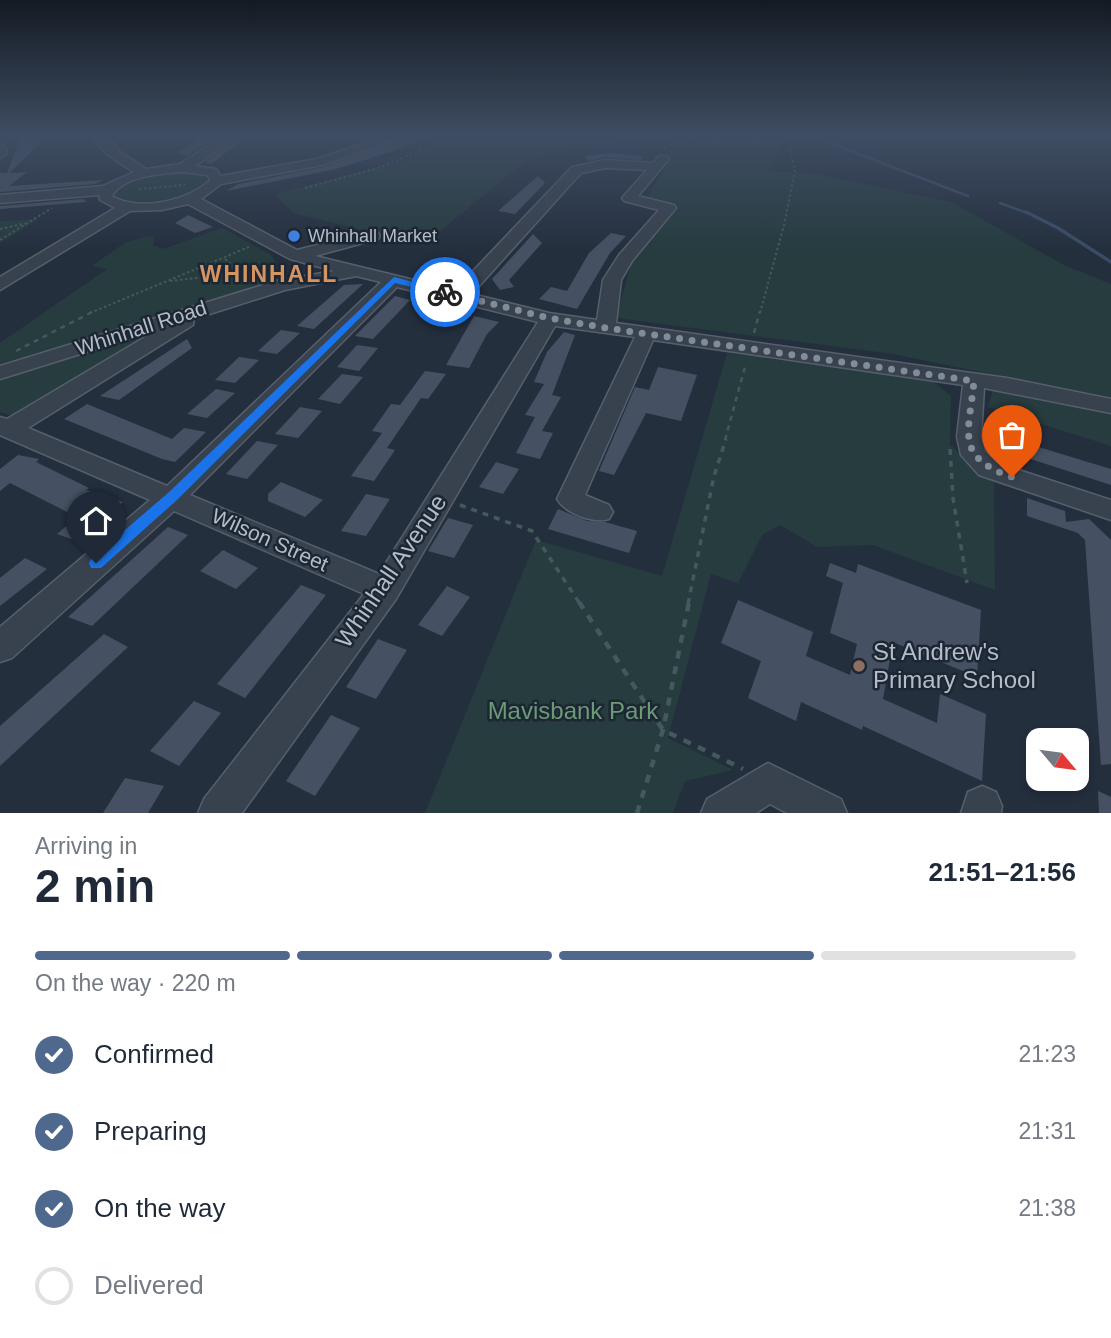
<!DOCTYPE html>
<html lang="en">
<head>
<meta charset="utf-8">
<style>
	:root { --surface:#fff; --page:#f6f6f7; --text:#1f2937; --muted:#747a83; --line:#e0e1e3; --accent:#4f688e }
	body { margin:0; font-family:Arial,sans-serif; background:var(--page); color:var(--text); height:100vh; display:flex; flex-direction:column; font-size:26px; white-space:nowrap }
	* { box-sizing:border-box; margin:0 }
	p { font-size:23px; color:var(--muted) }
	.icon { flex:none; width:38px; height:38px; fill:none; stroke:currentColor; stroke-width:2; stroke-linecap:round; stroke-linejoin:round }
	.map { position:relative; height:813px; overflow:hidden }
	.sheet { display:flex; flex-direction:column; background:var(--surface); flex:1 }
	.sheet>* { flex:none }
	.needle { width:46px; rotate:119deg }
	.tools { position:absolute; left:1026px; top:728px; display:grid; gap:14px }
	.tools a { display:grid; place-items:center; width:63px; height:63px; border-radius:14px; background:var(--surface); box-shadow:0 4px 10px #0003; font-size:35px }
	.pin { position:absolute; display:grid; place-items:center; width:60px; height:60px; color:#fff; margin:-72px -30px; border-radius:50% 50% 50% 0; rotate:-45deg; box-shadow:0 0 7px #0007 }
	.pin .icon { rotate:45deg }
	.courier { position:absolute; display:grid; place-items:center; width:70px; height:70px; margin:-35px; border:5px solid #1a73e8; border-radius:50%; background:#fff; color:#222; box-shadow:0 2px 9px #0007 }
	.head em { font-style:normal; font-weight:800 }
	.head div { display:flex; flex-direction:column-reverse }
	.head { display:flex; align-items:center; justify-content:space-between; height:119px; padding:0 35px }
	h1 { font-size:46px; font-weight:800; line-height:52px }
	.bar { display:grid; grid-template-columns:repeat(4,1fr); gap:10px 7px; align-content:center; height:84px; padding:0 35px }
	.bar i { height:9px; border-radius:5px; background:var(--line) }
	.bar .on { background:var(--accent) }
	.bar p { grid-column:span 4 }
	ol { padding:0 35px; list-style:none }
	li { display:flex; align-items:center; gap:21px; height:77px }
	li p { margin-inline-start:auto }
	li .icon { padding:7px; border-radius:50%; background:var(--accent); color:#fff; stroke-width:4 }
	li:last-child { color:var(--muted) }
	li i { width:38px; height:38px; border:4px solid var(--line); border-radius:50% }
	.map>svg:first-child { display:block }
</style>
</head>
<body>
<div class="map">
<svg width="1111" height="813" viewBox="0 0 1111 813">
	<rect width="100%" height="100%" fill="#242f3e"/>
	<g fill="#263c3f">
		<polygon points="454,136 790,136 755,141 783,141 769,171 816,174 951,202 1066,266 1111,284 1111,399 893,354 616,318 632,261 679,207 647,199 666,165 671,139 566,148 526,160 424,245 293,213 275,194 401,161"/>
		<path d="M 186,172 L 204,176 L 207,180 L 206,185 C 186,201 137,213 115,196 L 115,191 C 133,174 162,172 186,172 Z"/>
		<polygon points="39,219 0,243 0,221"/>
		<polygon points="222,228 270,254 276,263 276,270 265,283 0,366 0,343 107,269 92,266 126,242 150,236 154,238 153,245 163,249"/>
		<polygon points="165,326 14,417 0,412 0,380"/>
		<polygon points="727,353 931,380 951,396 950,445 994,482 995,590 873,545 817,547 780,525 762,535 738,583 711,574 668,738 733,770 685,781 673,813 425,813 536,540 662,576"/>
		<polygon points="994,387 1111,412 1111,446 988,407"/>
	</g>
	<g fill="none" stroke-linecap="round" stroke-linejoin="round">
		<g stroke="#394c67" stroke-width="2.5">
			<polyline points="812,136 968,196"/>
			<polyline points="1000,203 1030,214"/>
		</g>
		<polyline stroke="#394c67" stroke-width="3.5" points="1026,212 1058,228 1111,262"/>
	</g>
	<g fill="#455162">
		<polygon points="21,136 48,136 9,173 27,172 9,186 103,180 95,184 0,192 0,173 7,173"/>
		<polygon points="204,136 217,136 187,156 177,153"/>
		<polygon points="406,136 427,136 396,150 336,169 226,191 238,184 324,167"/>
		<polygon points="238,137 247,137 211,164 205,162"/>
		<polygon points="610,153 643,156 641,160 605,157 589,161 584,156"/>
		<polygon points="538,176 545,183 515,214 498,211"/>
		<polygon points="83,199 87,202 0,209 0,206"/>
		<polygon points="188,215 213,227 195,233 175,223"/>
		<polygon points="611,233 626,236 610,253 577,309 539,299 551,287 567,291 589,253"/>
		<polygon points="533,234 542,243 509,280 514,287 500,290 492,279"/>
		<polygon points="363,284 314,329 297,326 344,285"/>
		<polygon points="395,296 410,300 373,339 355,336"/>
		<polygon points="474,316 499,322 487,334 469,368 446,365"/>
		<polygon points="281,330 300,333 277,354 258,351"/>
		<polygon points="564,332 575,335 552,395 561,397 542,431 553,433 540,459 516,453 535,417 525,415 544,384 534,382 547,352"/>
		<polygon points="187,339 192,348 119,400 100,396"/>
		<polygon points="357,345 378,348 359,371 337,367"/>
		<polygon points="239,357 259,360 235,383 215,380"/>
		<polygon points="658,367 697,375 681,421 646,413 614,475 599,471 635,387 649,390"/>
		<polygon points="425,371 446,374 428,399 421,398 387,448 395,450 374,481 351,476 382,433 372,431 391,404 400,405"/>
		<polygon points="342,374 363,377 340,404 318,399"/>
		<polygon points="216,389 235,393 207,418 187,414"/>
		<polygon points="87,404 172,439 184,428 206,432 175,462 162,459 64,419"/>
		<polygon points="300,407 322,411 298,438 275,434"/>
		<polygon points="1012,439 1111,469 1111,485 1009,452"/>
		<polygon points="257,441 278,445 247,479 226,474"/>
		<polygon points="18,455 39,459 36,462 89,488 86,490 123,502 77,541 57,534 77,517 10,483 0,491 0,469"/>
		<polygon points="496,462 519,469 503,494 479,487"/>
		<polygon points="281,482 323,500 305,517 268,501 268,494"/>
		<polygon points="366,494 390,499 366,536 341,531"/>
		<polygon points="1027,498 1065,511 1066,522 1089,519 1111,540 1111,764 1101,765 1085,540 1078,533 1027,516"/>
		<polygon points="558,509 587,521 605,522 637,531 629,553 548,529"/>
		<polygon points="448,518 473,525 454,558 428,551"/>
		<polygon points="168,527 188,535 92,626 68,617"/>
		<polygon points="223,550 258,568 236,589 200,571"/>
		<polygon points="25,558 47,569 0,606 0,578"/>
		<polygon points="830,563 856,573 858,564 981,610 977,677 893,642 883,699 937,723 940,694 986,714 982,781 863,726 862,730 801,702 796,721 748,698 761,661 721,643 738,600 813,632 806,656 850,675 857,644 830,633 843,583 826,576"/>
		<polygon points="301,585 326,595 245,698 217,684"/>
		<polygon points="447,586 470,597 442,636 418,625"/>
		<polygon points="104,634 128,647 0,766 0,726"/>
		<polygon points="378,639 407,650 376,699 346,687"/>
		<polygon points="194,701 221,713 179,766 150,751"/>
		<polygon points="331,715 360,728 315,796 286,781"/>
		<polygon points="125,778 164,786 148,813 103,813"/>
		<polygon points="1098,791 1111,797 1111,813 1099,813"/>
	</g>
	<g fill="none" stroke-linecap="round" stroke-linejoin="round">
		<defs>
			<g id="minor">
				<path d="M 94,136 L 106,136 L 120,152 L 146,169 L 180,164 L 223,136 L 236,136 L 195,166 L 216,169 L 220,176 L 317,159 L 386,136 L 403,136 L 323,165 L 221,184 L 201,199 L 297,250 L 372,231 L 378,233 L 380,236 L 378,239 L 315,256 L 455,290 L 572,167 L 605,160 L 654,163 L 659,156 L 667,156 L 669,159 L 638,196 L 674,205 L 676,208 L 632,261 L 621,280 L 616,323 L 1007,378 L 1111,399 L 1111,413 L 984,388 L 981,437 L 985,451 L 997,463 L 1111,500 L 1111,520 L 979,475 L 961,455 L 957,437 L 963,385 L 653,340 L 585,495 L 609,505 L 613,512 L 609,519 C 593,524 565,513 557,499 L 635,337 L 555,326 L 396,599 L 242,813 L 198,813 L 204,799 L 364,594 L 174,511 L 12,658 L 0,662 L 0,627 L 150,500 L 0,435 L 0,417 L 7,419 L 157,330 L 0,379 L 0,366 L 276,281 L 334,271 L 290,259 L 188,204 L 162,210 L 130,211 L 0,290 L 0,277 L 115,208 L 100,200 L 99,195 L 0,203 L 0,195 L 103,186 L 134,172 C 120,163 98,151 94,136 ZM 605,168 L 647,170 L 622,198 L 624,201 L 659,210 L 619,255 L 603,280 L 597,320 L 549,313 L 472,294 L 581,173 ZM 183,172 L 207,175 L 210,180 C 189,201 138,212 112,196 C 124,175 162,174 183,172 ZM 356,276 L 381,282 L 167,486 L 28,428 L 193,325 L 194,319 L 285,290 ZM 397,287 L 538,322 L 379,574 L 190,495 Z"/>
				<polygon points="0,144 6,148 6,154 0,158"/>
				<polygon points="768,763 841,799 847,813 787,813 770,804 756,813 701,813 707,799"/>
				<polygon points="982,786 996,792 1002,806 1001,813 961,813 968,792"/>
			</g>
		</defs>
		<use href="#minor" stroke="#565f6c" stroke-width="3"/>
		<g stroke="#44595c" stroke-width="2" stroke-dasharray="2.5 2.5" stroke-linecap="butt">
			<polyline points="171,136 174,141"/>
			<path d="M 683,136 C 720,144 760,147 796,136"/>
			<polyline points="665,149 668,136"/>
			<polyline points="305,188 381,167 453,136"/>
			<polyline points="139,189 185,185"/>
			<polyline points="0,229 28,223"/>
			<polyline points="0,240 52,208"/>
			<polyline points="225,259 241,273"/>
			<polyline points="170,281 241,273 261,275"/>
			<polyline points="90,313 249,247"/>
			<polyline points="760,313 784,225 795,171 788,139"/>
		</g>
		<g stroke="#44595c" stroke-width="2.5" stroke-dasharray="5 5" stroke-linecap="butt">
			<polyline points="754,333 760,311"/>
			<polyline points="16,351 94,311"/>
			<polyline points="725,440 746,363"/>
		</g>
		<g stroke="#44595c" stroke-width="3.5" stroke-dasharray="6 6" stroke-linecap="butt">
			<polyline points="950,449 953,498 967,583"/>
			<polyline points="460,505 532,531 580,604"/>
			<polyline points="688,604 714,476 726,439"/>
		</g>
		<g stroke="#44595c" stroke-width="4.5" stroke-dasharray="8 8" stroke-linecap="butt">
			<polyline points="579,602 663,730 743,769"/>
			<polyline points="637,813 663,730 689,602"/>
		</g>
		<use href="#minor" fill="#38414e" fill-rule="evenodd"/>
	</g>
	<linearGradient id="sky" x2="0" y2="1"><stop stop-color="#141a22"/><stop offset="0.54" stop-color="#3f4d63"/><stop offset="1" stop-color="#3f4d63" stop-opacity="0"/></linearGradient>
	<rect width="1111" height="250" fill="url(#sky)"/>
	<polygon fill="#1a73e8" points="394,277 450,292 445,295 395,283 177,500 101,568 91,568 89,563 91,559 168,493"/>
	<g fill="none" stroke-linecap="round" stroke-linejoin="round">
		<path stroke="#828b98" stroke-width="7" stroke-dasharray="0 12.6" d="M 445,292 L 549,318 L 606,328 L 974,381 C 969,433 954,457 1012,477"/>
	</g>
	<circle fill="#3f7fe0" stroke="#1d2633" stroke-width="2.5" cx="294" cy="236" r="7"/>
	<circle fill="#8d6e63" stroke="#1d2633" stroke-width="2.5" cx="859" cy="666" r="7"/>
	<g text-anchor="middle" stroke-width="5" stroke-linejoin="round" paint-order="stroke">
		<g font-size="18" fill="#b4bcc9" stroke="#1d2633" text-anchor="start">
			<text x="308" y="242">Whinhall Market</text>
		</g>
		<g font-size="21" fill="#b4bcc9" stroke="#1d2633">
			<text transform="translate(141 328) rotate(-18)" y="7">Whinhall Road</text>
			<text transform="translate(270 540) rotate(24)" y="7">Wilson Street</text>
		</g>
		<g font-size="23" font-weight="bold" letter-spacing="2" fill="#d59563" stroke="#1d2633">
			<text x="269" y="282">WHINHALL</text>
		</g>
		<g font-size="24" fill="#b4bcc9" stroke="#1d2633">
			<text transform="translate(391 571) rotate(-56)" y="8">Whinhall Avenue</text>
		</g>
		<g font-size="24" fill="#b4bcc9" stroke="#1d2633" text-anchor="start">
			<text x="873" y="660">St Andrew's<tspan x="873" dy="28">Primary School</tspan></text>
		</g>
		<g font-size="24" fill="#6b9a76" stroke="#1d2633">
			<text x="573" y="719">Mavisbank Park</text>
		</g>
	</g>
</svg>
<div class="tools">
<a><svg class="needle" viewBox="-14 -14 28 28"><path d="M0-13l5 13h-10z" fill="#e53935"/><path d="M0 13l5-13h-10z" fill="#747a83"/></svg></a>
</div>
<div class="pin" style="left:1012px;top:477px;background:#ea580c"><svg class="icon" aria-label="bag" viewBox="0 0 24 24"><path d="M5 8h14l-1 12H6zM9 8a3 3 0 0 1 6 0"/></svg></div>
<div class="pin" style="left:96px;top:563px;background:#1f2937"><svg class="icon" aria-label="home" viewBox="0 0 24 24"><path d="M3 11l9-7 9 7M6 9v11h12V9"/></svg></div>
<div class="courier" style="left:445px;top:292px"><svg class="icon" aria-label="bike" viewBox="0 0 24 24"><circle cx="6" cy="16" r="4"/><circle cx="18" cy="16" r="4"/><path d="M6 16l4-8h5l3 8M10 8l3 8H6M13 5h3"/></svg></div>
</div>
<section class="sheet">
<div class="head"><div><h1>2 min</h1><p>Arriving in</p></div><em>21:51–21:56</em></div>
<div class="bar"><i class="on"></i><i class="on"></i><i class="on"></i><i></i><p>On the way · 220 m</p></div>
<ol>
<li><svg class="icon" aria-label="check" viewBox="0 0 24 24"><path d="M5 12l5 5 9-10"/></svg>Confirmed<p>21:23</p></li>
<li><svg class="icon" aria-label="check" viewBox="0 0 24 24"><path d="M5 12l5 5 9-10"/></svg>Preparing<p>21:31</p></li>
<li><svg class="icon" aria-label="check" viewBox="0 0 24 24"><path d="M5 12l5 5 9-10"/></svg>On the way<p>21:38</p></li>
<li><i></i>Delivered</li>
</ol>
</section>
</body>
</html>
